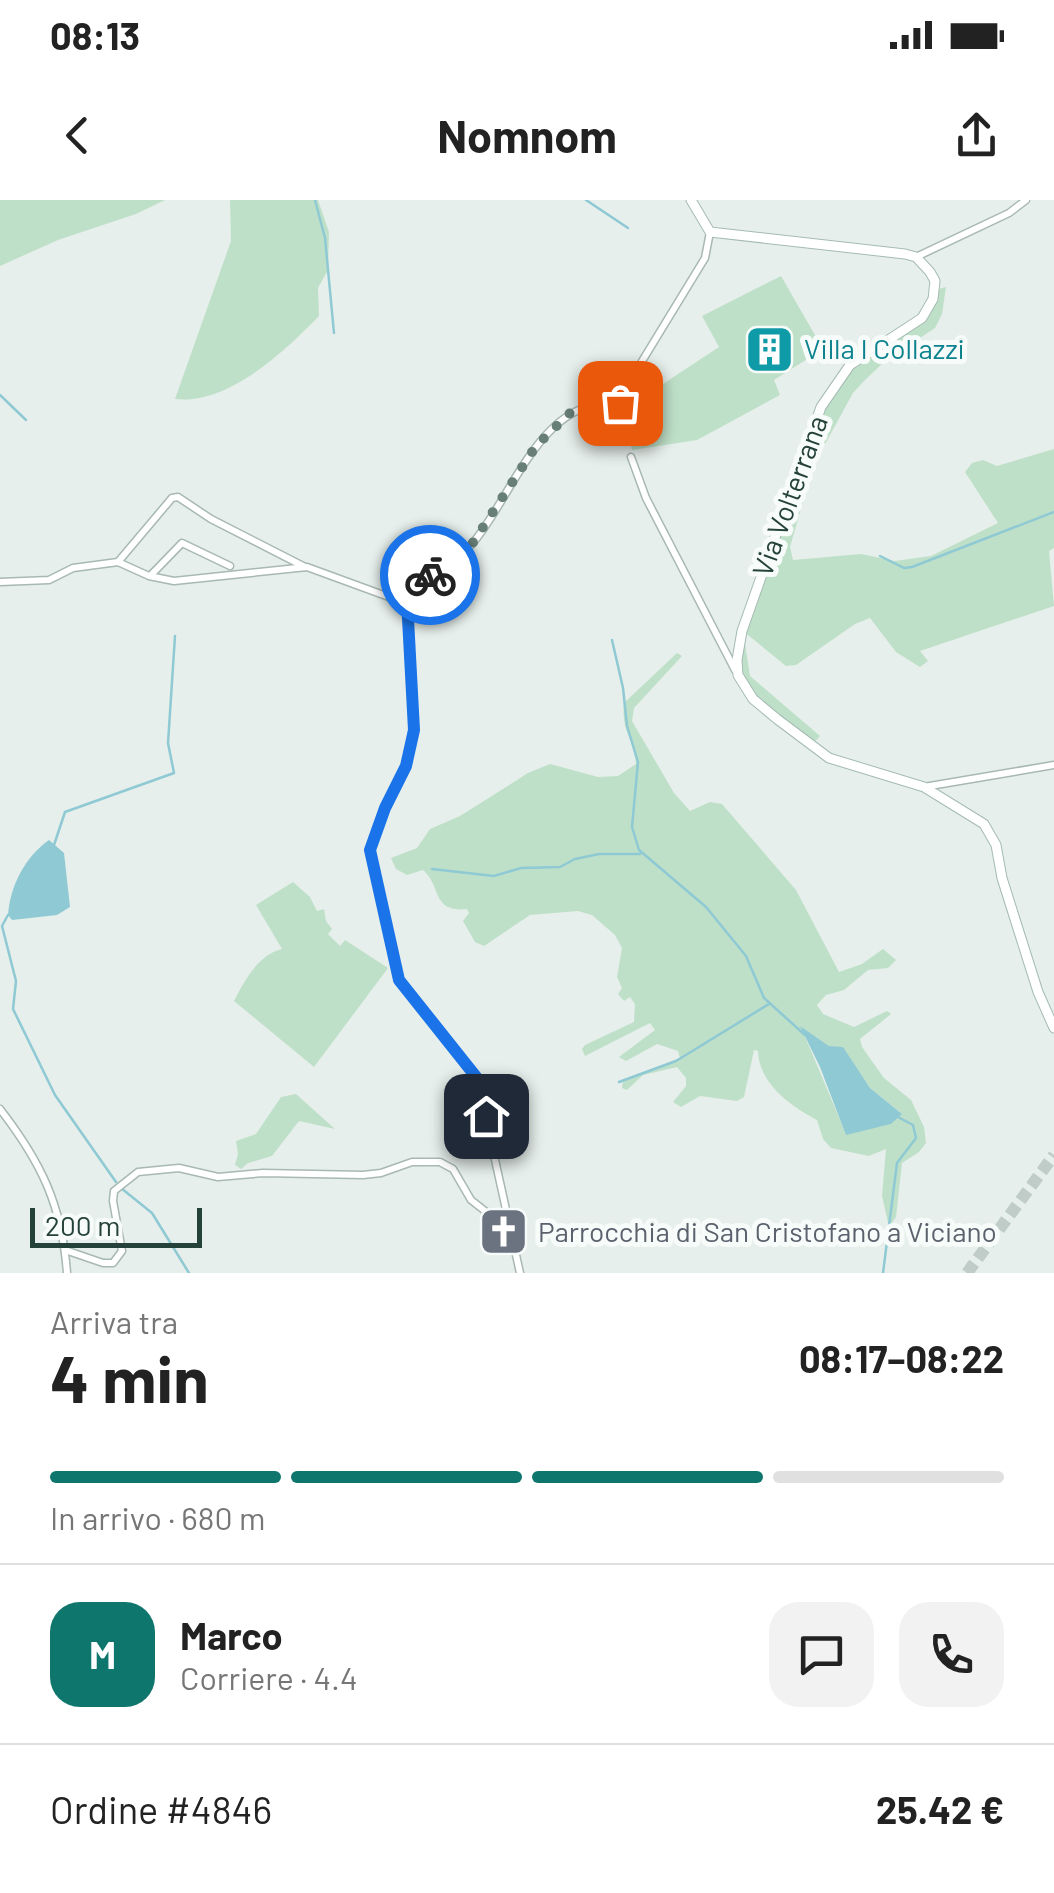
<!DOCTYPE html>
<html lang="it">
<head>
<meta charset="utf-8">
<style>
	:root { --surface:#fff; --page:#f2f2f2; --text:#222; --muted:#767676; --line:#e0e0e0; --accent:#0f766e }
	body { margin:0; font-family:Barlow,sans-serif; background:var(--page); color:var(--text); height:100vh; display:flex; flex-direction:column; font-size:38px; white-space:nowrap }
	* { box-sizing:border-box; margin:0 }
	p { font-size:32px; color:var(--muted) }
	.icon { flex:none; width:55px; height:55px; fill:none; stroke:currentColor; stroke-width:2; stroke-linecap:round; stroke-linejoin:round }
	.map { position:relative; height:1073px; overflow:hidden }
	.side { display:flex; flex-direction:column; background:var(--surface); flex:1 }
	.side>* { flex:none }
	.scale { position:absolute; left:30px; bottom:25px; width:172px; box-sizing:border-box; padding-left:10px; border:5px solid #24423a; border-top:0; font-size:28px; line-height:35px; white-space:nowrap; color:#24423a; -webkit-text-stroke:8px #f7fbf9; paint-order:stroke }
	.pin { position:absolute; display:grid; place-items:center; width:85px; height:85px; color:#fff; margin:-42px; border-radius:20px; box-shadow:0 5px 15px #0006 }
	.courier { position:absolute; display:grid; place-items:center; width:100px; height:100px; margin:-50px; border:8px solid #1a73e8; border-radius:50%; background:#fff; color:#222; box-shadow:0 2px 12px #0007 }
	.head em { font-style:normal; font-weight:700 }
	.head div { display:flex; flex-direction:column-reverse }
	.head { display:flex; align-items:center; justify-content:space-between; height:170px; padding:0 50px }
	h1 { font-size:65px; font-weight:700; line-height:75px }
	.bar { display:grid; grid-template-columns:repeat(4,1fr); gap:15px 10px; align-content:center; height:120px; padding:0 50px }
	.bar i { height:12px; border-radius:8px; background:var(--line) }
	.bar .selected { background:var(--accent) }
	.bar p { grid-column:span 4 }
	.line { display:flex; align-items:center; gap:25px; padding:0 50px; border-top:2px solid var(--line) }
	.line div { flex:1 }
	.round { display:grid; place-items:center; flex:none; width:105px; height:105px; border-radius:30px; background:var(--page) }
	.status { display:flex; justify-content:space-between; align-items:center; height:70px; padding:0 50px; background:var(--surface); direction:ltr }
	.status svg { height:28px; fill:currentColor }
	header { display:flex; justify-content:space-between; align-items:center; height:130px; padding:0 50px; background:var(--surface); font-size:45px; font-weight:700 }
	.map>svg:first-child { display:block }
</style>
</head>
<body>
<div class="status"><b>08:13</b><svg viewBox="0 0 49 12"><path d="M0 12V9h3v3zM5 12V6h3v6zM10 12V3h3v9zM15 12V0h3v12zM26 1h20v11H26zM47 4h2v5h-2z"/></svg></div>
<header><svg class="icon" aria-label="back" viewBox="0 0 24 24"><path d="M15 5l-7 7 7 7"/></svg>Nomnom<svg class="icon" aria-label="share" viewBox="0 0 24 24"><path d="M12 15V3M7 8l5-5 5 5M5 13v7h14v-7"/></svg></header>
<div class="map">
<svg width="1054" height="1073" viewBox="0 0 1054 1073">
	<rect width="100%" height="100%" fill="#e6efeb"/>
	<g fill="#bfe0c8" fill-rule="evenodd">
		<polygon points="0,0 165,0 136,14 58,40 0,66"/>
		<path d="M 230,0 L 318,0 L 329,32 L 328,70 L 318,88 L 319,116 C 284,152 228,205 175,199 L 231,41 Z"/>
		<polygon points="781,76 823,149 774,180 780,195 697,240 632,250 627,225 631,205 719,147 702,116"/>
		<polygon points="946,87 942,114 935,128 885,161 864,181 853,193 825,244 813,232 821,207 850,165 921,118 935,90"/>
		<path d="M 1054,249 L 1054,348 L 1049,351 L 1054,406 L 920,451 L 928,461 L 920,467 L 896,452 L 870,418 L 855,424 L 796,465 L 786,466 L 743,431 L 750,476 L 820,536 L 811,546 C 766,512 726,494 742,431 L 794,285 L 808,284 L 790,347 L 793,360 L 861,354 L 895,361 L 931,356 L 998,323 L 965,272 L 972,263 L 983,260 L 997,266 Z"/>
		<path d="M 677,453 L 682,456 L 634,508 L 632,521 L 674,593 L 690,611 L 710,602 L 722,604 L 796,690 L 839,772 L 862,764 L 883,749 L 896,760 L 888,768 L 868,770 L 844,790 L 826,795 L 817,805 L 823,814 L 854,827 L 887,811 L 891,814 L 860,839 L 862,847 L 884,878 L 911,900 L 924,927 L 926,943 L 919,952 L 902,963 L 896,1017 L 889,1027 L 882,996 L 886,949 L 869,956 L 831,948 L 823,939 L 817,920 C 791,906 759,884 758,851 L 754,850 L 744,897 L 737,901 L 700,896 L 681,907 L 673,902 L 686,886 L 686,878 L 677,867 L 643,875 L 627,890 L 622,888 L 623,880 L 680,858 L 678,851 L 657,844 L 626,861 L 619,857 L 655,830 L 650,823 L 585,856 L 582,849 L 585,845 L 634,822 L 635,804 L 630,797 L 624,801 L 618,794 L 622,788 L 617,777 L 622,748 L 615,735 L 592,715 L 578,711 L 530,715 L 484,746 L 475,742 L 463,721 L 469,713 L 467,709 C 431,713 442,686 423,670 L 407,675 L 396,669 L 391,658 L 417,648 L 430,629 L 460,616 L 528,573 L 550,564 L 598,577 L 618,576 L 636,564 C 634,538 621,532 624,503 ZM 801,827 L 829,846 L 843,848 L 870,888 L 901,913 L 891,924 L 846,934 Z"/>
		<path d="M 293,682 L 310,697 L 317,711 L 324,709 L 326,721 L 332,729 L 328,734 L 340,746 L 345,740 L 388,768 L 314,867 L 234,801 C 244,781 259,754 282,749 L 256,705 Z"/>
		<polygon points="296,894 335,929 299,921 272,956 248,963 241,969 235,965 238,954 236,941 256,934 281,897"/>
	</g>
	<g fill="#8ec9d4">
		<path d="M 49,640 L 64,653 L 70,707 L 57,715 L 12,720 L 8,715 C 10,686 25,657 49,640 Z"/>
		<polygon points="800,826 829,846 843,847 870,888 902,914 891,924 846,935 820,867"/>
	</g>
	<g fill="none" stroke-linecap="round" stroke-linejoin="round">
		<g stroke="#8ec9d4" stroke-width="2.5">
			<polyline points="315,0 325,38 334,133"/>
			<polyline points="586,0 628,28"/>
			<polyline points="0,195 26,220"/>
			<polyline points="880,356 904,368 912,367 1054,312"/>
			<polyline points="612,440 623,488 627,526 638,562 632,627 639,650 706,707 746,756 764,798 805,835"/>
			<polyline points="54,645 65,612 174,573 168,543 175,436"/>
			<polyline points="432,669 494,676 521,668 560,667 575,659 599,654 640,654"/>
			<polyline points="8,715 2,726 16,781 13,809 55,895 116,982"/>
			<polyline points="619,882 676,861 769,804"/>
			<polyline points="121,988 152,1013 189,1073"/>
			<polyline points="883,1073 897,963 916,938 913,925 896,916"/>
		</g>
		<polyline stroke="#bfccc8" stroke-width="12" stroke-dasharray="12 6" stroke-linecap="butt" points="967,1073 1054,955"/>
		<defs>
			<g id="minor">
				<polyline points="916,57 1009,13 1026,0"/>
				<polyline points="631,257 646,298 735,470"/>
				<polyline points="118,362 172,298 178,297 211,319 305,367"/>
				<polyline points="150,376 182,343 230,366"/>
				<polyline points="0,382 49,380 73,368 118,362 149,376 174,381 307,367 389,397 407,400"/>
				<polyline points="407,400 414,530 406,567 385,608 370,650 399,779 477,878 520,1073"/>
				<path d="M 407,400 C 414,392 419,383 428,377 C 442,366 460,358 472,344 C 513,297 543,190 623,205 L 633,176 L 705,58 L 710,32"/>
				<polyline points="924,587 1054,565"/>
				<path d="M 0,909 C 41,962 62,1005 67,1073"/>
				<polyline points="65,1050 103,1063 113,1063 122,1051 113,1001 114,991 138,972 179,968 218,977 263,973 363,975 381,973 412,962 440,962 453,969 471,1000 508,1029"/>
			</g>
			<polyline id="secondary" points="691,0 710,32 905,54 916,57 930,72 935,81 933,99 922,118 850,165 821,207 742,431 737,460 738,475 753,499 777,519 829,558 924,587 984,624 996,645 1002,678 1038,792 1054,828"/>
		</defs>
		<use href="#minor" stroke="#a8b8b2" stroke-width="9"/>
		<use href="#secondary" stroke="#a4bbb3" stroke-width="11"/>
		<use href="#minor" stroke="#fff" stroke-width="6"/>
		<use href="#secondary" stroke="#fff" stroke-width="9"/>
	</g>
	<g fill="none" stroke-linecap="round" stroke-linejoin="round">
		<polyline stroke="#687f78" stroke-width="10" stroke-dasharray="0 18" points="430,375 472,344 536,246 570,213 620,203"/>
		<polyline stroke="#1a73e8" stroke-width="12" points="430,375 407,400 414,530 406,566 385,608 370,650 399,780 477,878 486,916"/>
	</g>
	<defs>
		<symbol id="building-square" viewBox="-11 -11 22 22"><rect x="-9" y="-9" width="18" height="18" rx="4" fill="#0f9aa8" stroke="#f7fbf9"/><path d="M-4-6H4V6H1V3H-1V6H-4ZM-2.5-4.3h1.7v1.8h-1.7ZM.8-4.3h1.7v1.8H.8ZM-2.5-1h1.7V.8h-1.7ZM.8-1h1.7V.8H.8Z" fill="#fff"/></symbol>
		<symbol id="church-square" viewBox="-11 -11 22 22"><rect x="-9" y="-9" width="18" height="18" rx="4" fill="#6b7280" stroke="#f7fbf9"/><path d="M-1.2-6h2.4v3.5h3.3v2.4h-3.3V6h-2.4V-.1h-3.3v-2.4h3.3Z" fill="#fff"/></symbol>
	</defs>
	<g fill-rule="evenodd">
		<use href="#building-square" x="742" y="122" width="55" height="55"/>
		<use href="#church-square" x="476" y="1004" width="55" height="55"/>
	</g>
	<g text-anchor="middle" stroke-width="10" stroke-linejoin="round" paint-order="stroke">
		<g font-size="28" fill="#0d838f" stroke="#f7fbf9" text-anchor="start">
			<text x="804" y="159">Villa I Collazzi</text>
		</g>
		<g font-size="28" fill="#24423a" stroke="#f7fbf9">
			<text transform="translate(790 296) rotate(-70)" y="10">Via Volterrana</text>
		</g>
		<g font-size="28" fill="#5b616d" stroke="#f7fbf9" text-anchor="start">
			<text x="538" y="1042">Parrocchia di San Cristofano a Viciano</text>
		</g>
	</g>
</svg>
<div class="scale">200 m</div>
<div class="pin" style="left:620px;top:203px;background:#ea580c"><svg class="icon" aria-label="bag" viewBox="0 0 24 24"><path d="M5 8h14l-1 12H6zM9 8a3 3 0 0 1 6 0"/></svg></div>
<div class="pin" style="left:486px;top:916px;background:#1f2937"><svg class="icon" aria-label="home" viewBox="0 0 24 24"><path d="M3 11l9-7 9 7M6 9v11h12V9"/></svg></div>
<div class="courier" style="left:430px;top:375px"><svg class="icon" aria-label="bike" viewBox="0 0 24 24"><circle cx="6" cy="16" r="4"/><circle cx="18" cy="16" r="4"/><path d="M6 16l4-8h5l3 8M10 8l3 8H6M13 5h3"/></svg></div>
</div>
<section class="side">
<div class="head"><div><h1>4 min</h1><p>Arriva tra</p></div><em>08:17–08:22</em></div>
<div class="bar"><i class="selected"></i><i class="selected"></i><i class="selected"></i><i></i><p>In arrivo · 680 m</p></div>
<div class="line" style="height:180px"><b class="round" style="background:var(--accent);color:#fff">M</b><div><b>Marco</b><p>Corriere · 4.4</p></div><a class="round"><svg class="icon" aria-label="chat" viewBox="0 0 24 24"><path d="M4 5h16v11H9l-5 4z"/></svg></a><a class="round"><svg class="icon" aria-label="phone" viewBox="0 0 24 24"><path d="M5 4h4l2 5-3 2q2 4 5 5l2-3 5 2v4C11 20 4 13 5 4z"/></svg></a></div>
<div class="line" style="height:130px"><div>Ordine #4846</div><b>25.42 €</b></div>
</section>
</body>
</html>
